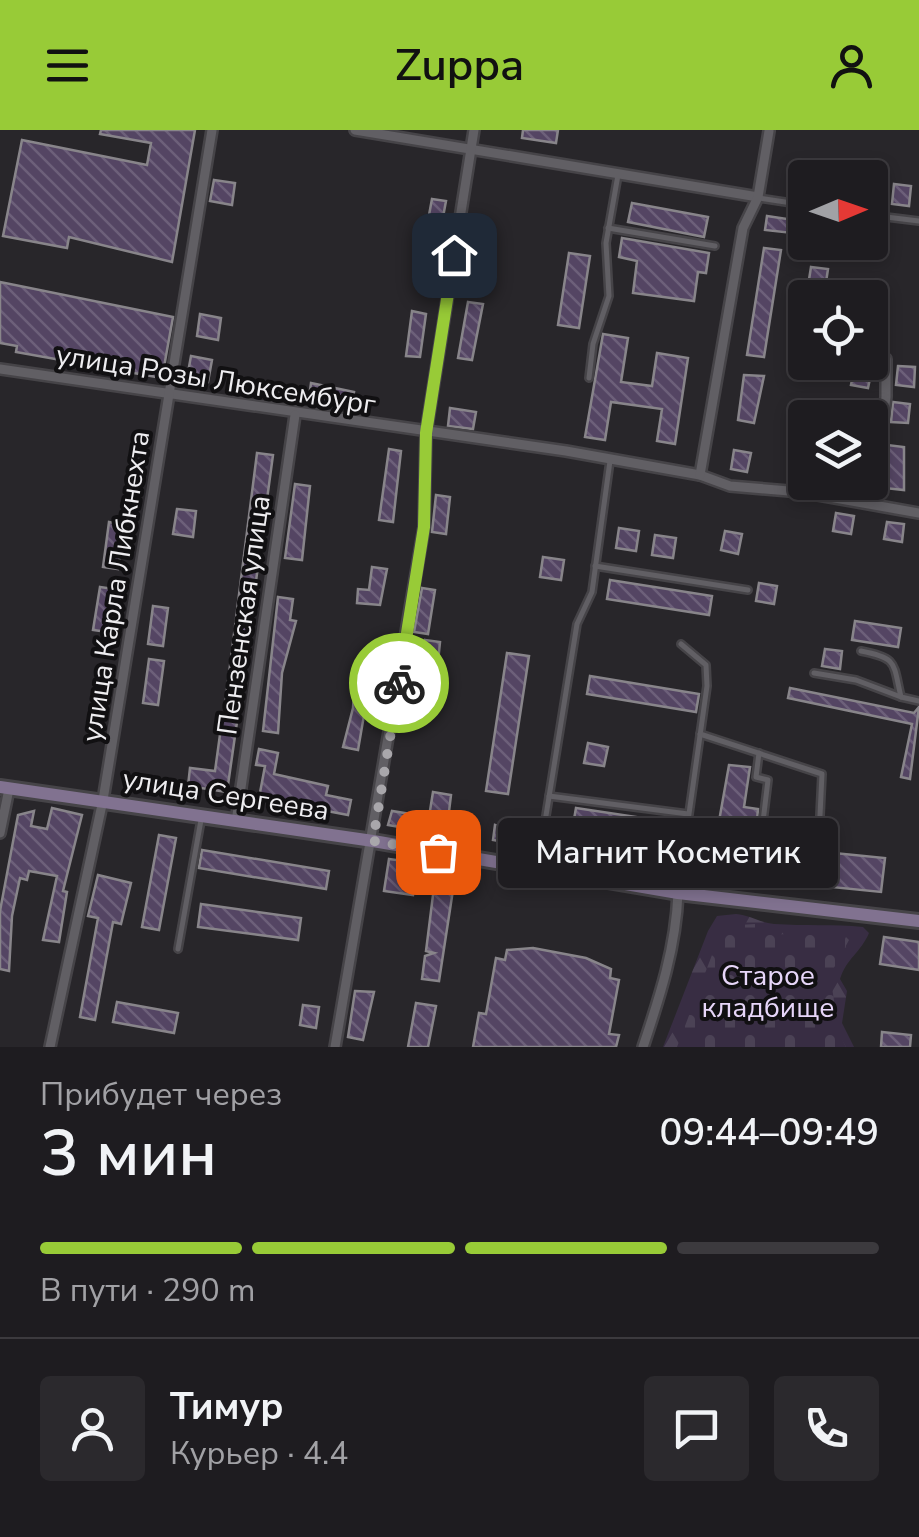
<!DOCTYPE html>
<html lang="ru">
<head>
<meta charset="utf-8">
<style>
	:root { --surface:#1e1c20; --page:#2b292d; --text:#f1f3f6; --muted:#a1a1a5; --line:#3c3a3e; --accent:#98cb37 }
	body { margin:0; font-family:"Nunito Sans",sans-serif; background:var(--page); color:var(--text); height:100vh; display:flex; flex-direction:column; font-size:38px; white-space:nowrap }
	* { box-sizing:border-box; margin:0 }
	p { font-size:32px; color:var(--muted) }
	.icon { flex:none; width:55px; height:55px; fill:none; stroke:currentColor; stroke-width:2; stroke-linecap:round; stroke-linejoin:round }
	.map { position:relative; height:917px; overflow:hidden }
	.side { display:flex; flex-direction:column; background:var(--surface); flex:1 }
	.side>* { flex:none }
	.needle { width:65px; rotate:88deg }
	.controls { position:absolute; left:788px; top:30px; display:grid; gap:20px }
	.controls a { display:grid; place-items:center; width:100px; height:100px; border-radius:10px; background:var(--surface); box-shadow:0 5px 15px #0003,0 0 0 2px var(--line); font-size:50px }
	.pin { position:absolute; display:grid; place-items:center; width:85px; height:85px; color:#fff; margin:-42px; border-radius:20px; box-shadow:0 5px 15px #0006 }
	.courier { position:absolute; display:grid; place-items:center; width:100px; height:100px; margin:-50px; border:8px solid #98cb37; border-radius:50%; background:#fff; color:#222; box-shadow:0 2px 12px #0007 }
	.bubble { position:absolute; height:70px; border-radius:10px; background:var(--surface); box-shadow:0 5px 15px #0003,0 0 0 2px var(--line); font-size:32px; font-weight:600; line-height:70px; text-align:center }
	.overview em { font-style:normal; font-weight:600 }
	.overview div { display:flex; flex-direction:column-reverse }
	.overview { display:flex; align-items:center; justify-content:space-between; height:170px; padding:0 40px }
	h1 { font-size:65px; font-weight:600; line-height:75px }
	.bar { display:grid; grid-template-columns:repeat(4,1fr); gap:15px 10px; align-content:center; height:120px; padding:0 40px }
	.bar i { height:12px; border-radius:8px; background:var(--line) }
	.bar .active { background:var(--accent) }
	.bar p { grid-column:span 4 }
	.line { display:flex; align-items:center; gap:25px; padding:0 40px; border-top:2px solid var(--line) }
	.line div { flex:1 }
	.round { display:grid; place-items:center; flex:none; width:105px; height:105px; border-radius:10px; background:var(--page) }
	header { display:flex; justify-content:space-between; align-items:center; height:130px; padding:0 40px; background:var(--accent); color:#111; font-size:45px; font-weight:600 }
	.map>svg:first-child { display:block }
</style>
</head>
<body>
<header><svg class="icon" aria-label="menu" viewBox="0 0 24 24"><path d="M4 6h16M4 12h16M4 18h16"/></svg>Zuppa<svg class="icon" aria-label="person" viewBox="0 0 24 24"><circle cx="12" cy="8" r="4"/><path d="M4 21q1-7 8-7t8 7"/></svg></header>
<div class="map">
<svg width="919" height="917" viewBox="0 0 919 917">
	<defs>
		<pattern id="forest-firs" width="22" height="20" patternUnits="userSpaceOnUse" patternTransform="scale(2.5)"><rect width="22" height="20" fill="#382d43"/><path d="M5 1l3.5 6h-7zM16 11l3.5 6h-7z" fill="#4b4255"/></pattern>
		<pattern id="cemetery-stones" width="16" height="16" patternUnits="userSpaceOnUse" patternTransform="scale(2.5)"><rect width="16" height="16" fill="#382d43"/><path d="M2 7V4a2 2 0 0 1 4 0v3zM10 15v-3a2 2 0 0 1 4 0v3z" fill="#4b4255"/></pattern>
		<pattern id="building-back-hatch" width="6" height="6" patternUnits="userSpaceOnUse" patternTransform="scale(2.5)"><rect width="6" height="6" fill="#544563"/><path d="M-1 5l2 2M0 0l6 6M5-1l2 2" fill="none" stroke="#6d607a"/></pattern>
	</defs>
	<rect width="100%" height="100%" fill="#28262a"/>
	<path fill="url(#forest-firs)" d="M 736,784 C 750,785 761,793 774,794 C 804,796 833,794 863,797 L 869,803 C 861,822 846,829 840,849 L 847,861 L 842,893 L 854,917 L 663,917 L 708,801 L 717,786 Z"/>
	<path fill="url(#cemetery-stones)" d="M 755,794 L 770,805 L 840,801 L 849,810 L 829,847 C 838,875 831,889 846,917 L 677,917 L 723,796 Z"/>
	<g fill="url(#building-back-hatch)" stroke="#88858a" stroke-width="2.5">
		<polygon points="101,0 195,0 172,132 69,107 67,118 3,106 22,10 147,35 151,13 100,4"/>
		<polygon points="523,0 558,0 556,13 522,8"/>
		<polygon points="214,50 235,53 232,75 210,71"/>
		<polygon points="894,54 911,56 909,76 892,74"/>
		<polygon points="432,69 446,71 438,114 424,112"/>
		<polygon points="632,73 708,87 704,107 628,92"/>
		<polygon points="767,86 794,90 792,103 765,100"/>
		<polygon points="476,101 490,103 486,142 471,140"/>
		<polygon points="622,108 709,123 706,143 698,142 694,171 633,163 637,131 619,127"/>
		<polygon points="764,118 781,120 764,227 747,225"/>
		<polygon points="569,123 590,126 579,198 558,195"/>
		<polygon points="811,137 828,139 825,159 808,156"/>
		<polygon points="0,152 173,187 162,248 16,222 17,216 0,213"/>
		<polygon points="468,172 483,174 472,230 458,228"/>
		<polygon points="412,181 426,184 420,227 406,226"/>
		<polygon points="200,184 221,188 218,210 197,206"/>
		<polygon points="603,204 628,208 621,252 652,256 657,223 688,228 675,314 657,311 662,279 611,272 605,310 585,307"/>
		<polygon points="191,226 212,230 208,252 187,248"/>
		<polygon points="855,235 872,239 868,258 851,255"/>
		<polygon points="898,236 915,237 914,257 896,255"/>
		<polygon points="744,245 764,246 754,293 738,290"/>
		<polygon points="311,253 354,262 351,278 309,268"/>
		<polygon points="893,272 910,274 908,293 891,292"/>
		<polygon points="450,278 476,282 473,299 448,296"/>
		<polygon points="887,315 904,317 904,360 884,358"/>
		<polygon points="389,319 401,321 393,392 379,390"/>
		<polygon points="734,320 751,323 747,342 731,339"/>
		<polygon points="257,323 273,325 239,577 225,575"/>
		<polygon points="295,354 310,356 302,430 285,428"/>
		<polygon points="436,365 450,367 446,404 432,402"/>
		<polygon points="177,379 196,381 193,407 173,404"/>
		<polygon points="836,383 854,386 851,404 833,401"/>
		<polygon points="109,392 124,395 118,439 103,437"/>
		<polygon points="887,392 904,394 902,412 884,409"/>
		<polygon points="619,398 639,401 636,421 616,418"/>
		<polygon points="725,401 742,404 738,424 721,420"/>
		<polygon points="655,405 676,408 673,428 652,425"/>
		<polygon points="543,427 564,430 561,450 540,447"/>
		<polygon points="372,437 387,439 380,475 357,473 358,459 369,460"/>
		<polygon points="610,450 712,466 709,485 607,469"/>
		<polygon points="759,453 777,456 774,474 756,471"/>
		<polygon points="100,457 114,459 108,502 93,500"/>
		<polygon points="422,458 435,460 428,504 414,502"/>
		<polygon points="278,467 293,469 290,490 296,491 282,543 278,603 263,601"/>
		<polygon points="153,476 168,478 163,516 148,514"/>
		<polygon points="855,491 901,498 898,517 852,510"/>
		<polygon points="425,510 440,512 438,532 421,530"/>
		<polygon points="825,519 842,521 840,539 822,536"/>
		<polygon points="507,523 529,526 508,664 486,661"/>
		<polygon points="149,529 164,531 158,575 143,573"/>
		<polygon points="356,531 373,533 358,620 343,617 353,578"/>
		<polygon points="409,532 424,535 421,555 406,553"/>
		<polygon points="590,546 699,564 696,582 587,564"/>
		<polygon points="790,558 914,583 919,577 910,649 901,647 912,594 788,568"/>
		<polygon points="222,590 237,592 227,662 188,656 190,638 215,641"/>
		<polygon points="588,613 608,617 604,636 584,633"/>
		<polygon points="259,619 278,623 274,644 328,656 326,665 351,670 348,685 259,668 265,636 256,635"/>
		<polygon points="729,635 750,637 744,677 758,679 757,690 743,688 739,714 750,715 748,730 713,725"/>
		<polygon points="433,662 451,665 448,690 465,693 463,708 388,695 392,681 429,687"/>
		<polygon points="52,678 82,685 63,761 67,762 59,812 43,810 57,746 29,741 27,750 20,748 12,786 9,841 0,839 0,781 18,685 34,681 31,696 47,699"/>
		<polygon points="576,678 663,691 660,709 573,695"/>
		<polygon points="495,695 528,706 526,716 493,710"/>
		<polygon points="159,705 176,708 159,800 142,797"/>
		<polygon points="202,720 329,741 326,759 199,738"/>
		<polygon points="834,723 885,728 881,762 831,757"/>
		<polygon points="389,729 418,733 413,765 384,761"/>
		<polygon points="98,745 131,753 121,794 113,792 95,890 80,887 98,788 88,786"/>
		<polygon points="434,757 453,760 439,851 422,849 425,826 434,823 426,821"/>
		<polygon points="201,774 301,788 298,810 198,797"/>
		<polygon points="884,807 919,812 919,840 880,834"/>
		<polygon points="533,818 586,828 611,839 610,848 619,850 609,904 619,905 616,917 473,917 479,883 486,884 496,828 505,830 507,820"/>
		<polygon points="355,861 374,862 363,910 348,907"/>
		<polygon points="117,872 178,883 174,903 113,892"/>
		<polygon points="416,873 436,876 428,917 408,917"/>
		<polygon points="303,875 319,877 316,898 300,895"/>
		<polygon points="882,902 911,905 910,917 881,917"/>
	</g>
	<g fill="none" stroke-linecap="round" stroke-linejoin="round">
		<defs>
			<g id="service">
				<polyline points="759,68 805,75"/>
				<polyline points="870,85 919,91"/>
				<polyline points="608,98 715,116"/>
				<polyline points="589,248 593,214 609,166 606,113 618,45"/>
				<polyline points="595,436 748,460"/>
				<path d="M 861,521 C 898,528 893,533 901,567 L 919,571"/>
				<polyline points="814,543 856,550 901,567"/>
				<polyline points="700,604 822,644 818,726"/>
				<polyline points="549,666 688,684"/>
				<polyline points="758,733 768,650 756,647 759,623"/>
				<polyline points="538,735 577,494 592,462 610,331"/>
				<polyline points="678,762 707,556 706,535 681,514"/>
				<polyline points="178,819 201,690"/>
			</g>
			<g id="minor">
				<polyline points="355,0 758,67"/>
				<polyline points="0,239 566,321 700,345 730,356 801,362 919,383"/>
				<polyline points="700,345 743,98 758,67 769,1"/>
				<polyline points="871,372 886,267 886,229"/>
				<polyline points="236,692 295,285"/>
				<polyline points="0,703 9,659"/>
				<polyline points="50,917 103,670 212,0"/>
				<polyline points="335,917 424,397 426,303 474,0"/>
				<path d="M 643,917 C 660,866 676,817 678,763"/>
			</g>
			<polyline id="secondary" points="0,657 373,711 678,763 919,791"/>
		</defs>
		<use href="#service" stroke="#464448" stroke-width="10"/>
		<use href="#minor" stroke="#464448" stroke-width="14"/>
		<use href="#secondary" stroke="#464448" stroke-width="18"/>
		<use href="#service" stroke="#615f64" stroke-width="5"/>
		<use href="#minor" stroke="#615f64" stroke-width="9"/>
		<use href="#secondary" stroke="#817290" stroke-width="12"/>
	</g>
	<g fill="none" stroke-linecap="round" stroke-linejoin="round">
		<polyline stroke="#a9a7ab" stroke-width="10" stroke-dasharray="0 18" points="399,553 373,711 438,722"/>
		<polyline stroke="#98cb37" stroke-width="12" points="399,553 424,397 426,303 454,125"/>
	</g>
	<g text-anchor="middle" stroke-width="8" stroke-linejoin="round" paint-order="stroke">
		<g font-size="28" fill="#eeedf0" stroke="#111012">
			<text transform="translate(216 249) rotate(9)" y="10">улица Розы Люксембург</text>
			<text transform="translate(115 456) rotate(-81)" y="10">улица Карла Либкнехта</text>
			<text transform="translate(243 485) rotate(-82)" y="10">Пензенская улица</text>
			<text transform="translate(226 664) rotate(9)" y="10">улица Сергеева</text>
		</g>
		<g font-size="28" fill="#e7d6f9" stroke="#111012">
			<text x="768" y="855">Старое<tspan x="768" dy="32">кладбище</tspan></text>
		</g>
	</g>
</svg>
<div class="controls">
<a><svg class="needle" viewBox="-14 -14 28 28"><path d="M0-13l5 13h-10z" fill="#e53935"/><path d="M0 13l5-13h-10z" fill="#a1a1a5"/></svg></a>
<a><svg class="icon" aria-label="locate" viewBox="0 0 24 24"><circle cx="12" cy="12" r="6"/><path d="M12 2v4M12 18v4M2 12h4M18 12h4"/></svg></a>
<a><svg class="icon" aria-label="layers" viewBox="0 0 24 24"><path d="M12 4l9 5-9 5-9-5zM3 14l9 5 9-5"/></svg></a>
</div>
<div class="pin" style="left:438px;top:722px;background:#ea580c"><svg class="icon" aria-label="bag" viewBox="0 0 24 24"><path d="M5 8h14l-1 12H6zM9 8a3 3 0 0 1 6 0"/></svg></div>
<div class="pin" style="left:454px;top:125px;background:#1f2937"><svg class="icon" aria-label="home" viewBox="0 0 24 24"><path d="M3 11l9-7 9 7M6 9v11h12V9"/></svg></div>
<div class="courier" style="left:399px;top:553px"><svg class="icon" aria-label="bike" viewBox="0 0 24 24"><circle cx="6" cy="16" r="4"/><circle cx="18" cy="16" r="4"/><path d="M6 16l4-8h5l3 8M10 8l3 8H6M13 5h3"/></svg></div>
<div class="bubble" style="left:498px;top:688px;width:340px">Магнит Косметик</div>
</div>
<section class="side">
<div class="overview"><div><h1>3 мин</h1><p>Прибудет через</p></div><em>09:44–09:49</em></div>
<div class="bar"><i class="active"></i><i class="active"></i><i class="active"></i><i></i><p>В пути · 290 m</p></div>
<div class="line" style="height:180px"><a class="round"><svg class="icon" aria-label="person" viewBox="0 0 24 24"><circle cx="12" cy="8" r="4"/><path d="M4 21q1-7 8-7t8 7"/></svg></a><div><b>Тимур</b><p>Курьер · 4.4</p></div><a class="round"><svg class="icon" aria-label="chat" viewBox="0 0 24 24"><path d="M4 5h16v11H9l-5 4z"/></svg></a><a class="round"><svg class="icon" aria-label="phone" viewBox="0 0 24 24"><path d="M5 4h4l2 5-3 2q2 4 5 5l2-3 5 2v4C11 20 4 13 5 4z"/></svg></a></div>
</section>
</body>
</html>
